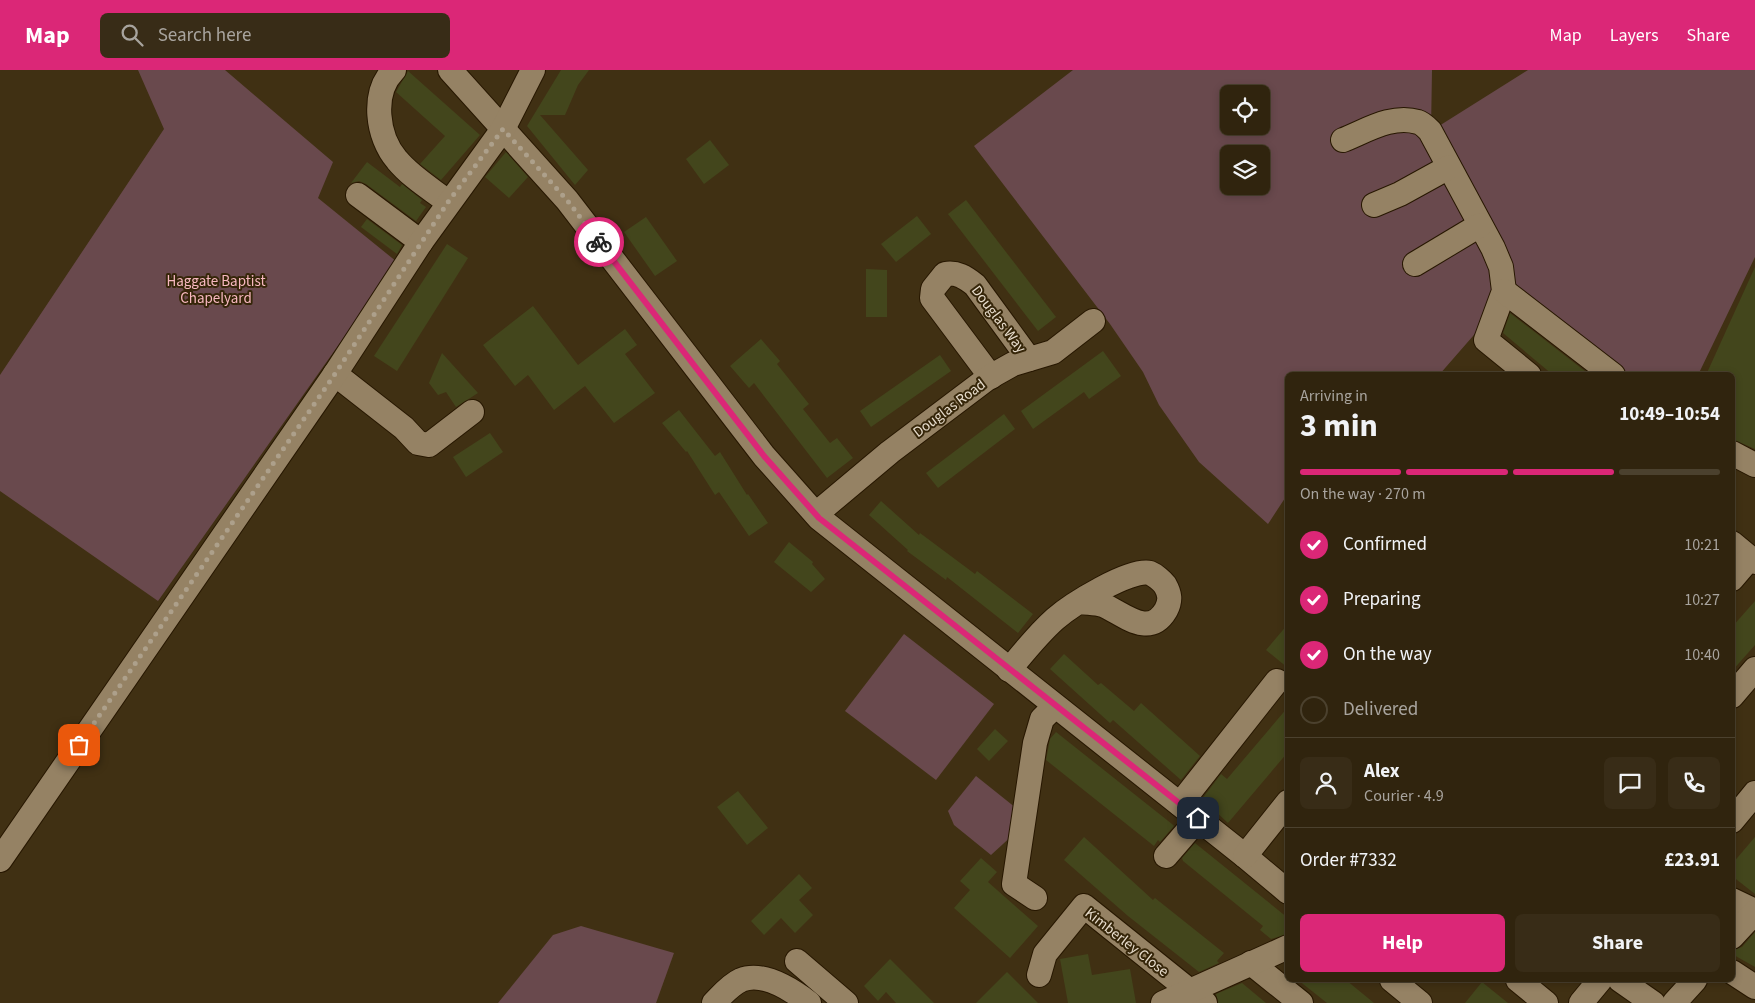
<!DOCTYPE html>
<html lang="en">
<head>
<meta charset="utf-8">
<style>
	:root { --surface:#30240e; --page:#382c17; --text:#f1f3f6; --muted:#a8a49e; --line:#4b412e; --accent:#db2777 }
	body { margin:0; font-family:"Source Sans 3",sans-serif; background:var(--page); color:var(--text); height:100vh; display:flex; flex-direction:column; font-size:19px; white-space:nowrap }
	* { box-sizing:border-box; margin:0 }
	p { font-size:16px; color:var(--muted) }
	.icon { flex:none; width:28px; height:28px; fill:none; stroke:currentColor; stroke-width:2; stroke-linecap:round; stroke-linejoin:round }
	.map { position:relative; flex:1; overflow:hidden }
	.panel { position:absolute; left:1285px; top:302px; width:450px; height:610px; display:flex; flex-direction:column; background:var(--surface); border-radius:8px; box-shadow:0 2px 8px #0003,0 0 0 1px var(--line) }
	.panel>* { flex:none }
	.fabs { position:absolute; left:1220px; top:15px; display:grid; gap:10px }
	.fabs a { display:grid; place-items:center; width:50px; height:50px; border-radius:8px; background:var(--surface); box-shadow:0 2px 8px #0003,0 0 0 1px var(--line); font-size:25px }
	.pin { position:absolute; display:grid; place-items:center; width:42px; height:42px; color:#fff; margin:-21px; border-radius:10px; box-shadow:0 2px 8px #0006 }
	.courier { position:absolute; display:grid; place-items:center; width:50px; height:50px; margin:-25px; border:4px solid #db2777; border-radius:50%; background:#fff; color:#222; box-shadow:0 1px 6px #0007 }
	.headline em { font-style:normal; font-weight:700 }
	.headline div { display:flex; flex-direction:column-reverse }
	.headline { display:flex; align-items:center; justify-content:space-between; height:85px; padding:0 15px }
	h1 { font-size:32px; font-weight:700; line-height:38px }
	.bar { display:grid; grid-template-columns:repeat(4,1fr); gap:8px 5px; align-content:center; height:60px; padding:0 15px }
	.bar i { height:6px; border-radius:4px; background:var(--line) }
	.bar .current { background:var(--accent) }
	.bar p { grid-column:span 4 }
	.line { display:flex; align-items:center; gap:12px; padding:0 15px; border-top:1px solid var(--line) }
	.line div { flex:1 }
	.round { display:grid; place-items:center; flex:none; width:52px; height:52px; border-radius:8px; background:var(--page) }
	ol { padding:0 15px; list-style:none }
	li { display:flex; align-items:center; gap:15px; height:55px }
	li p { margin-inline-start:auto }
	li .icon { padding:5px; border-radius:50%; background:var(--accent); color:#fff; stroke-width:4 }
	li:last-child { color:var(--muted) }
	li i { width:28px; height:28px; border:2px solid var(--line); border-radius:50% }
	.cta { display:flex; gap:10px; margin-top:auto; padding:10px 15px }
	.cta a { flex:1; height:58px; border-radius:8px; background:var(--accent); color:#fff; font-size:20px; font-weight:700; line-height:58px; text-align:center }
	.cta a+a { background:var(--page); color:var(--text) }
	header { display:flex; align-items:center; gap:30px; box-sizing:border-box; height:70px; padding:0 25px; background:var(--accent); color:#fff }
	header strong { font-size:24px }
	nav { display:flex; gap:28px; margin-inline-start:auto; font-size:18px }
	.search { width:350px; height:45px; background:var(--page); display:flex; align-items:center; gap:12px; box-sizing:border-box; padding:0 18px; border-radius:8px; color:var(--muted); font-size:19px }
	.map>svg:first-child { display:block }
</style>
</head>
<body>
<header>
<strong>Map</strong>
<div class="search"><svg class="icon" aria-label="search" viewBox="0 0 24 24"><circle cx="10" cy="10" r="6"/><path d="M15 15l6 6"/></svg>Search here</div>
<nav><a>Map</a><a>Layers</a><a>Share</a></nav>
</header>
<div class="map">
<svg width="1755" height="933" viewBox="0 0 1755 933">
	<rect width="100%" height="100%" fill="#403013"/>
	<g fill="#69494d" fill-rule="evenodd">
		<polygon points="138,0 225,0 333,92 318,128 397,192 158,531 0,421 0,305 164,59"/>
		<path d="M 1073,0 L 1432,0 L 1431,61 L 1528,0 L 1755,0 L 1755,187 L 1698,305 L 1618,305 L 1507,227 L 1439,305 L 1288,305 L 1287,425 L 1268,454 L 1199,392 L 1159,335 L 1143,302 L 1110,254 L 974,76 ZM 1229,24 L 1261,24 L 1261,56 L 1229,56 ZM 1229,84 L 1261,84 L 1261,116 L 1229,116 Z"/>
		<polygon points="904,564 994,634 936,710 845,641"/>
		<polygon points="976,706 1016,738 1015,763 991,785 954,755 948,741"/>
		<polygon points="581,856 674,883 656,933 498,933 553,865"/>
	</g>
	<g fill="#43461c">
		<polygon points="561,0 589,0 578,15 565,45 540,45 588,100 575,115 527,56"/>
		<polygon points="408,1 480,65 441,110 420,94 445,66 396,22"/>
		<polygon points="710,70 729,95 704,114 686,89"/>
		<polygon points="506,82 528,107 509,128 485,107"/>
		<polygon points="367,92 400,117 402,114 422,130 420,133 426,137 416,151 366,114 359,111 351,113"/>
		<polygon points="966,130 1056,247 1038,261 948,144"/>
		<polygon points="917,146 931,164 896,192 881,174"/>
		<polygon points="646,147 677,191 655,206 624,162"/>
		<polygon points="367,149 402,175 397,184 361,157"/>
		<polygon points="447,174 468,188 397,301 374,286"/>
		<polygon points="1755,197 1755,379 1732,369 1732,305 1706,305"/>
		<polygon points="866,199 887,200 887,247 866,247"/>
		<polygon points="533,236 578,295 625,259 637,275 625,284 655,323 614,353 585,316 554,340 528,305 515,316 483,275"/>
		<polygon points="1510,243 1590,305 1553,305 1503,263"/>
		<polygon points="761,269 780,291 777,294 809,334 803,339 830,373 837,368 853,388 827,408 754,313 749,318 730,296"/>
		<polygon points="1103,281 1121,306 1089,329 1084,322 1033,359 1021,341"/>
		<polygon points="442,283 478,323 456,337 446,322 438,325 429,313"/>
		<polygon points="940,285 951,301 871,357 860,341"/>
		<polygon points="679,340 715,386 720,382 747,425 748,424 768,453 749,466 719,422 715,425 687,381 686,382 662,353"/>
		<polygon points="1004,344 1015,359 938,418 926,403"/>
		<polygon points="490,363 503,382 466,407 453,387"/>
		<polygon points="881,431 919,465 920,463 975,504 977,501 1033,544 1018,563 947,507 946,510 907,481 908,480 869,445"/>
		<polygon points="789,472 813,492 812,494 825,509 811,522 774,492"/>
		<polygon points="1755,531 1755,575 1732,601 1732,557"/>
		<polygon points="1288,554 1288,598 1266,580"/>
		<polygon points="1064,584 1098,615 1101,613 1134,641 1141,633 1200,686 1181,710 1113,650 1110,653 1050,599"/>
		<polygon points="1288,637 1288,682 1228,753 1202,729 1221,704 1227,709"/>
		<polygon points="995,659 1008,671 989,691 977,679"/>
		<polygon points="1056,662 1172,754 1174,756 1160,772 1158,770 1154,776 1046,690 1050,669"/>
		<polygon points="738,721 768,758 747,775 717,737"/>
		<polygon points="1084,767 1153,830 1155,828 1224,883 1217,891 1219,893 1199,902 1128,846 1064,790"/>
		<polygon points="1755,767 1755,824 1732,806 1732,794"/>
		<polygon points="1195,773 1288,848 1288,864 1271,869 1260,860 1263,856 1183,791 1182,788"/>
		<polygon points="981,788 997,802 988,812 1038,856 1010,888 954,838 970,820 960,811"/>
		<polygon points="799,804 812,818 799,830 813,845 795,863 781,848 764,865 751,851"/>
		<polygon points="1755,862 1755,897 1732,884 1732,880 1742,877"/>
		<polygon points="1088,884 1092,905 1130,899 1136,933 1068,933 1060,889"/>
		<polygon points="890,889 934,933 896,933 886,922 878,931 864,916"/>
		<polygon points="1007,902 1038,933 976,933"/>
		<polygon points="1298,910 1346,910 1374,933 1327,933"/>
		<polygon points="1482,912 1508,933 1465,933"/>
		<polygon points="1242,913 1266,933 1218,933 1216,924"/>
	</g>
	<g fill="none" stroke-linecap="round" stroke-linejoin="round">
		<defs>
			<g id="minor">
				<path d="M 394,0 C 371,23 377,67 397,90 C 411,107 431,119 448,132"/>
				<polyline points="450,0 567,130 764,386 819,448 1245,786 1288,822"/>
				<path d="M 1343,70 C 1366,61 1392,44 1418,52 C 1422,53 1427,58 1430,61 L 1493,178 L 1501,197 L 1504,221 L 1486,270 L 1529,305"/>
				<polyline points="358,125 421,172"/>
				<polyline points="1374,135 1400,124 1449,97"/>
				<polyline points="1415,194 1480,155"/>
				<polyline points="1504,221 1613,305"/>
				<polyline points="335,304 404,358 418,373 429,375 472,342"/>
				<path d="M 991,307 L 932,228 L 933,219 L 945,204 C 957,202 965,207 975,215 L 1029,289"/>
				<polyline points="1732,383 1755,395"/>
				<polyline points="816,444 890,382 988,308 1013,294 1053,282 1093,251"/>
				<polyline points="1732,473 1755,492"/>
				<polyline points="1732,509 1750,488"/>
				<path d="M 1009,600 C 1024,582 1038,564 1055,549 C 1071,535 1130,498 1150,503 C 1155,505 1162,511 1165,515 C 1170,524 1171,530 1166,540 C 1149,569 1124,544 1103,535 C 1097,533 1088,533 1081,532"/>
				<polyline points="1732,626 1755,599"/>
				<polyline points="1180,734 1277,611"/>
				<polyline points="1732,751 1755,723"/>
				<polyline points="1166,786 1198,749"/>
				<polyline points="1245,786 1288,732"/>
				<polyline points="0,790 335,304 421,172 503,59 533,0"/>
				<polyline points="1035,828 1014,814 1035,673 1042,649 1055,636"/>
				<polyline points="1732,830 1755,841"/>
				<polyline points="1732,867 1755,842"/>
				<polyline points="797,891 846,933"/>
				<polyline points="1251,893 1301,933"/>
				<polyline points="1732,902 1755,917"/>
				<polyline points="1039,905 1045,884 1084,836 1205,933"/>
				<polyline points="1392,910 1420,933"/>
				<polyline points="1518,910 1546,933"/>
				<polyline points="1620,910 1653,933"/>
				<path d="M 714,933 C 722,925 730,915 741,910 C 763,901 792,920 809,933"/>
				<polyline points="1163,933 1288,877"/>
				<polyline points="1581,933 1600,910"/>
				<polyline points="1674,933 1695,910"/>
			</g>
		</defs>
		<use href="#minor" stroke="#271700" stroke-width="26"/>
		<use href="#minor" stroke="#958264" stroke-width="24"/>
	</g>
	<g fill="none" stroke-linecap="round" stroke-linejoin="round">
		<polyline stroke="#ada08b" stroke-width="5" stroke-dasharray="0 9" points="79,675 335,304 448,132 503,59 567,130 599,172"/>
		<polyline stroke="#db2777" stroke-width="6" points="599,172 764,386 819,448 1198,748"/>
	</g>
	<g text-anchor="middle" stroke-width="4" stroke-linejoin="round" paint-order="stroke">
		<g font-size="15" fill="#f7b8c0" stroke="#362609">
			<text x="216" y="216">Haggate Baptist<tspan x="216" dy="17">Chapelyard</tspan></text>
		</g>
		<g font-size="15" fill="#e7dccc" stroke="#362609">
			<text transform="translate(999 249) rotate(53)" y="5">Douglas Way</text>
			<text transform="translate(949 338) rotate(-37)" y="5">Douglas Road</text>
			<text transform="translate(1127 872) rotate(38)" y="5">Kimberley Close</text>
		</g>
	</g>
</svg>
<div class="fabs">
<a><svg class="icon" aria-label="locate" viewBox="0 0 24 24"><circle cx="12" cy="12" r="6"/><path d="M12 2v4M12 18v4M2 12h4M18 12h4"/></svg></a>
<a><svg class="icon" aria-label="layers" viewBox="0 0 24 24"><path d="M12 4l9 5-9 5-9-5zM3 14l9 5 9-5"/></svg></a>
</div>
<div class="pin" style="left:79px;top:675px;background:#ea580c"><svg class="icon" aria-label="bag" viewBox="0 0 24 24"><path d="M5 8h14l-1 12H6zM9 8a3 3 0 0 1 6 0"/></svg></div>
<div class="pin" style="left:1198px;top:748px;background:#1f2937"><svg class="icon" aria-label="home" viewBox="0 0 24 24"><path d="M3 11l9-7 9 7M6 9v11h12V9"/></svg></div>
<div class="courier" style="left:599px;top:172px"><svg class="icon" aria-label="bike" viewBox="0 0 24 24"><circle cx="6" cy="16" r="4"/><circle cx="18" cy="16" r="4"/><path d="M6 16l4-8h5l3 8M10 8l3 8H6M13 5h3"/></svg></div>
<section class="panel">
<div class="headline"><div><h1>3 min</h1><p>Arriving in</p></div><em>10:49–10:54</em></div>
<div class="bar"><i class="current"></i><i class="current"></i><i class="current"></i><i></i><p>On the way · 270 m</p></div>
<ol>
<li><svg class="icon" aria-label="check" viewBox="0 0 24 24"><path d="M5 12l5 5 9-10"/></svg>Confirmed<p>10:21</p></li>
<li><svg class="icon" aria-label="check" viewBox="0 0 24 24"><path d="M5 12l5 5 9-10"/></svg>Preparing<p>10:27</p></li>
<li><svg class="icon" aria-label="check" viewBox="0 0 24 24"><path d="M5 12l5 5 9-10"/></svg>On the way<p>10:40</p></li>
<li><i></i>Delivered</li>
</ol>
<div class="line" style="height:90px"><a class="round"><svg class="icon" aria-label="person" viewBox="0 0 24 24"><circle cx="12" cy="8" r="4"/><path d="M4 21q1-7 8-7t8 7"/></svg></a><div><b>Alex</b><p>Courier · 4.9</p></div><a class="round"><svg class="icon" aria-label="chat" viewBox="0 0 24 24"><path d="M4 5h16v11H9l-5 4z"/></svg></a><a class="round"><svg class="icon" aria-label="phone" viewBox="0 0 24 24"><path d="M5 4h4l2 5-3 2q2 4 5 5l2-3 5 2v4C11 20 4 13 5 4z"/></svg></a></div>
<div class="line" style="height:65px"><div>Order #7332</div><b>£23.91</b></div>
<div class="cta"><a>Help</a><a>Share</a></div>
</section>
</div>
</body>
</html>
